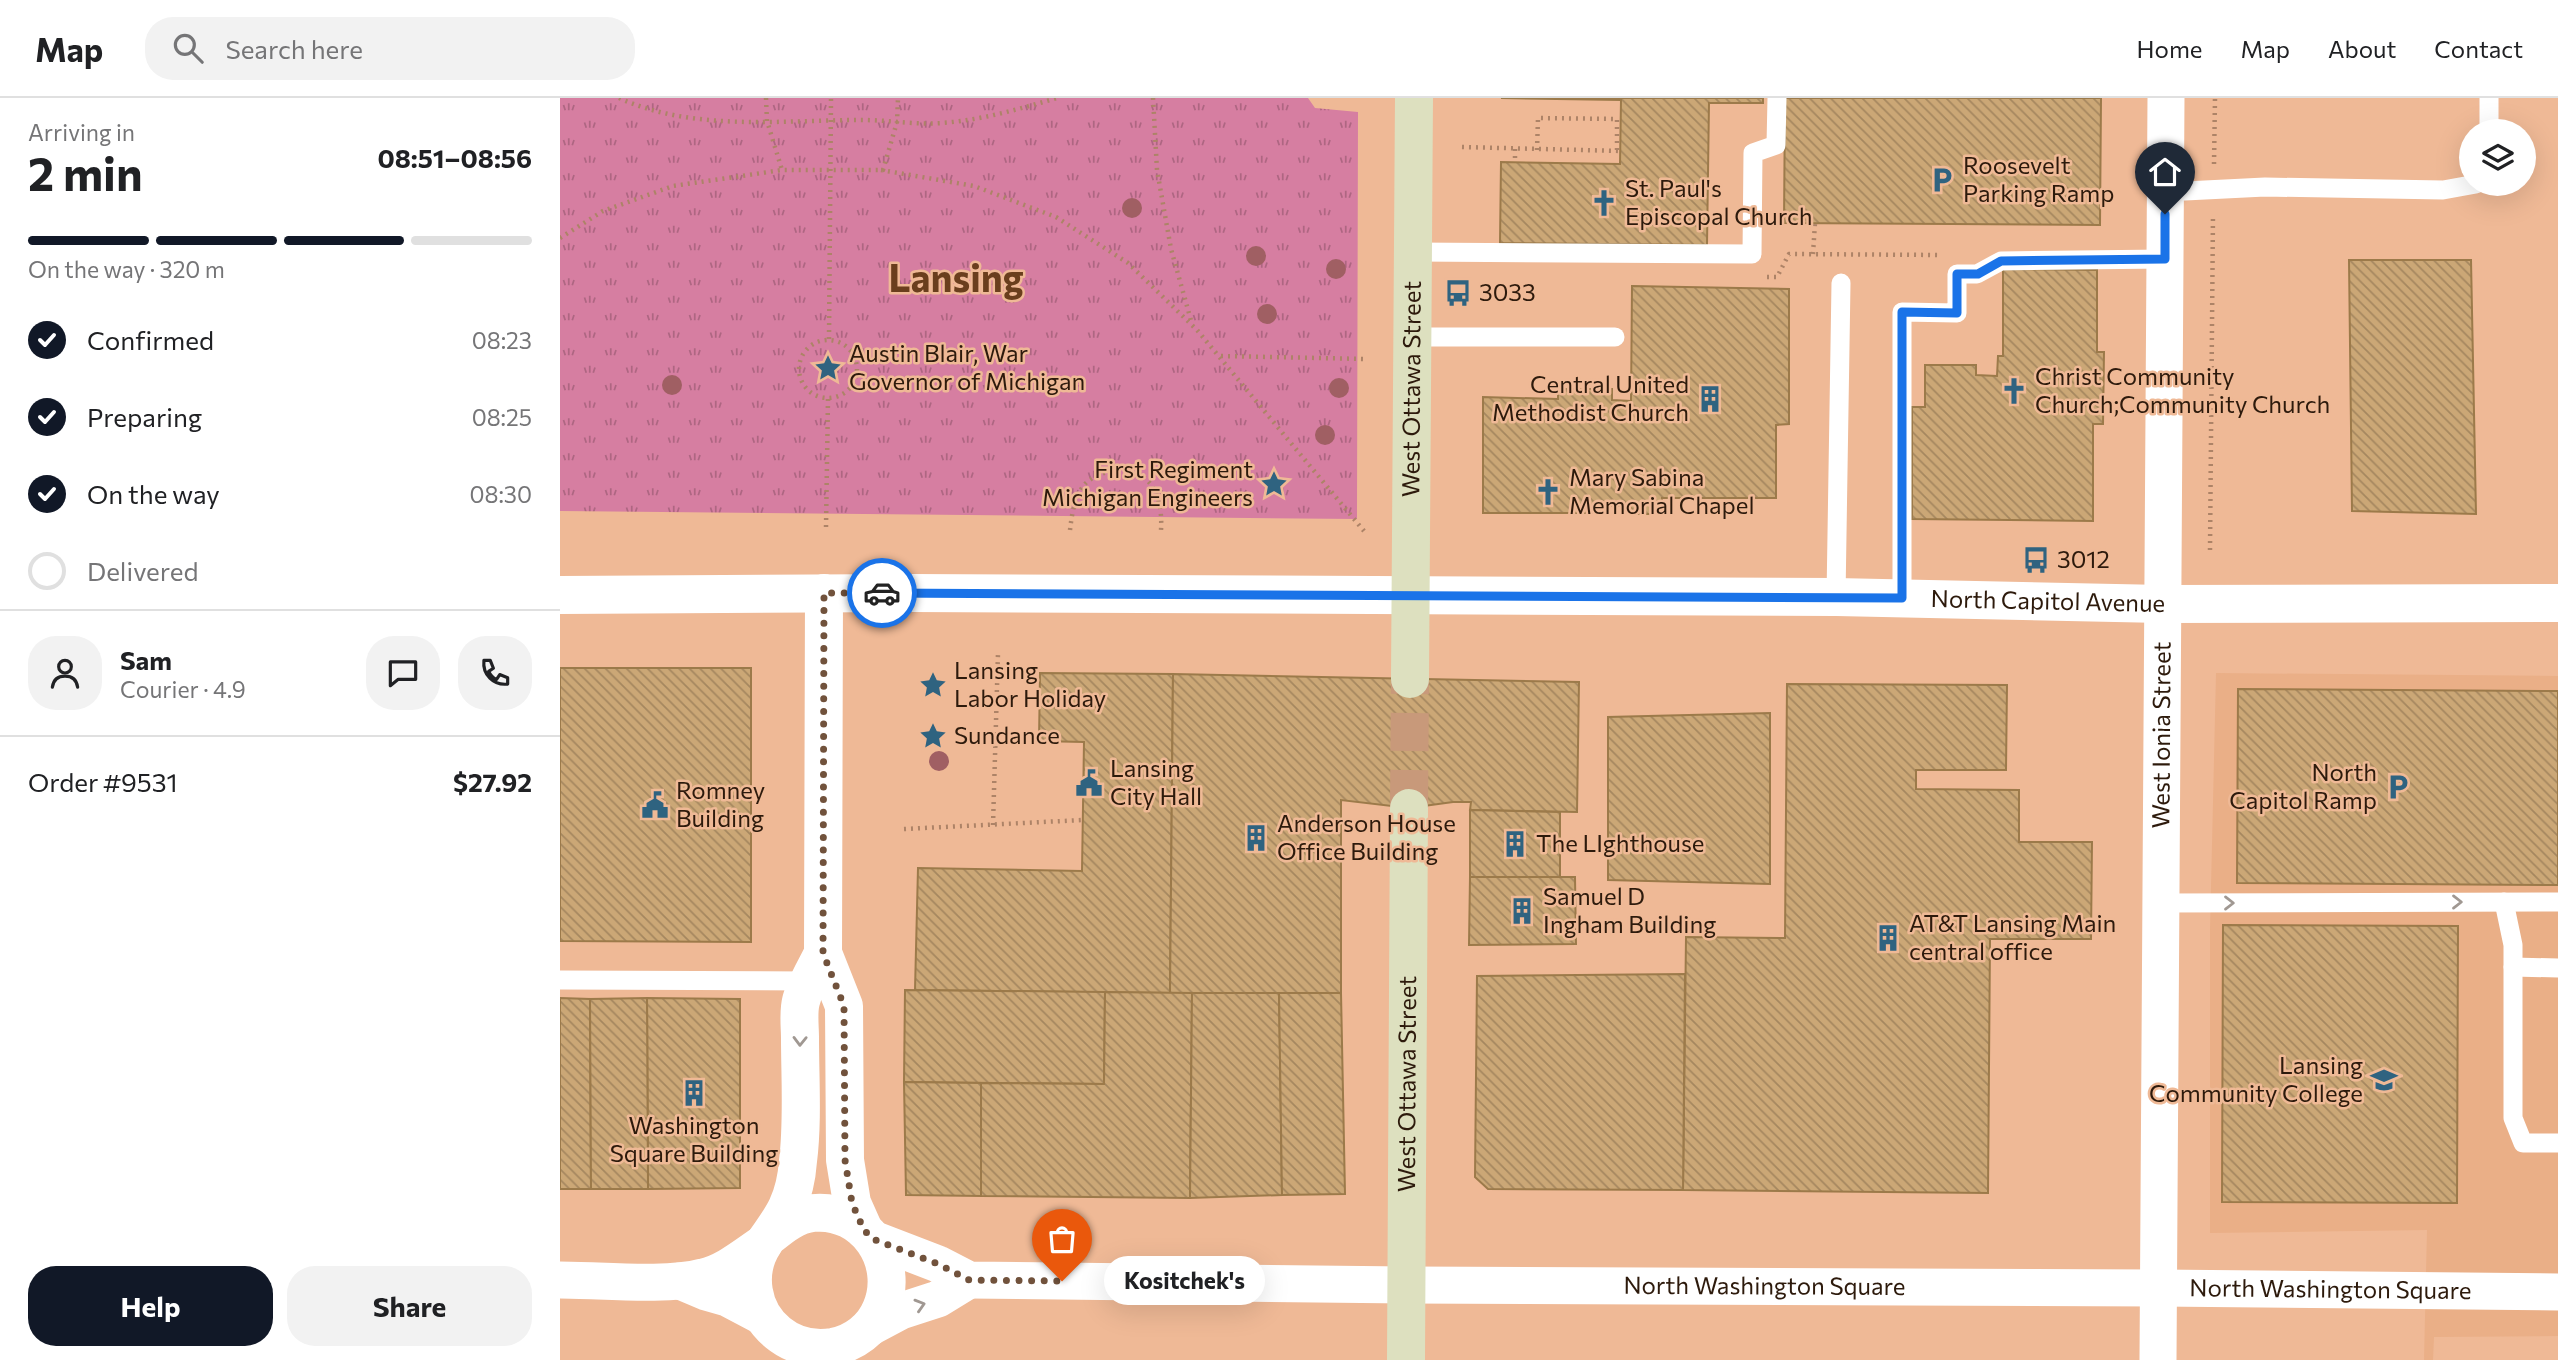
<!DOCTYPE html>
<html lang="en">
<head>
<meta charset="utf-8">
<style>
	:root { --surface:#fff; --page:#f2f2f2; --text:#202124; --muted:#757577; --line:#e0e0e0; --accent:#111827 }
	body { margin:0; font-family:Commissioner,sans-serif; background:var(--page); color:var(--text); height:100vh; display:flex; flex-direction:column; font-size:26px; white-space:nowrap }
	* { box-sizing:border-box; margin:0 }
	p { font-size:23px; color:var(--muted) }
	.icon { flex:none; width:38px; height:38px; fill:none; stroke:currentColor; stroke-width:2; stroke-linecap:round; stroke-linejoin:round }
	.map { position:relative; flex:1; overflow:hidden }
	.panel { display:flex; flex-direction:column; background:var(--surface); width:560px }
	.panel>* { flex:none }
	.fabs { position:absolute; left:1899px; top:21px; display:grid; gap:14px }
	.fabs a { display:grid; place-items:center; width:77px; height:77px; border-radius:50%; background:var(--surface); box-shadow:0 7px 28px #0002; font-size:35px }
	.pin { position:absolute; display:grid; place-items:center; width:60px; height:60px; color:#fff; margin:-72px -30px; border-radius:50% 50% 50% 0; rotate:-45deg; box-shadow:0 0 7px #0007 }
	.pin .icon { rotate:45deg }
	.courier { position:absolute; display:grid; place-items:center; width:70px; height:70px; margin:-35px; border:5px solid #1a73e8; border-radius:50%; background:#fff; color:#222; box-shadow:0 2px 9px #0007 }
	.bubble { position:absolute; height:49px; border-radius:24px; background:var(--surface); box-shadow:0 7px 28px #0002; font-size:23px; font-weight:700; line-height:49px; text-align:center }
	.overview em { font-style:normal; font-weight:700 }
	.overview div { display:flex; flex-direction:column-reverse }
	.overview { display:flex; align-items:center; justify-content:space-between; height:119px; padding:0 28px }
	h1 { font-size:46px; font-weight:700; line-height:52px }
	.bar { display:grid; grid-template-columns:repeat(4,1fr); gap:10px 7px; align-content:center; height:84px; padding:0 28px }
	.bar i { height:9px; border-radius:5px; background:var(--line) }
	.bar .current { background:var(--accent) }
	.bar p { grid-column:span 4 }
	.line { display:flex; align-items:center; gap:18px; padding:0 28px; border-top:2px solid var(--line) }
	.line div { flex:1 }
	.round { display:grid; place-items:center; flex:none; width:74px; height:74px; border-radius:28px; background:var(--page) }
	ol { padding:0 28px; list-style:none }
	li { display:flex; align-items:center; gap:21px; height:77px }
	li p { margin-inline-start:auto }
	li .icon { padding:7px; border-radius:50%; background:var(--accent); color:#fff; stroke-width:4 }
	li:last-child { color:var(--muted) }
	li i { width:38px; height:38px; border:4px solid var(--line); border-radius:50% }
	.primary-button { display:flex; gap:14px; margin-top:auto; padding:14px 28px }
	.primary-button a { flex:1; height:80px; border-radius:28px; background:var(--accent); color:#fff; font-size:28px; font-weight:700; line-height:80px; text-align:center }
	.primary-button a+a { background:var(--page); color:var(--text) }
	header { display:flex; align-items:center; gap:42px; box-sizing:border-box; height:98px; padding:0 35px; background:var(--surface); border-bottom:2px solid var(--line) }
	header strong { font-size:33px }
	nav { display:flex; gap:38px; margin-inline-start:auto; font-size:24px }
	.search { width:490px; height:63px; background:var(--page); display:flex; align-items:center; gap:18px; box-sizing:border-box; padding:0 24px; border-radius:28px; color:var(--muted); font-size:26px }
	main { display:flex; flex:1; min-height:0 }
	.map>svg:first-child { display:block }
</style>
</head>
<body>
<header>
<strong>Map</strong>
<div class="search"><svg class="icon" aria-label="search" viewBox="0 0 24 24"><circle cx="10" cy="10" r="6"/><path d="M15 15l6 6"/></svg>Search here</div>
<nav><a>Home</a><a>Map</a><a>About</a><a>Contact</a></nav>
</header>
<main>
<section class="panel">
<div class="overview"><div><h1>2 min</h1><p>Arriving in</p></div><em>08:51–08:56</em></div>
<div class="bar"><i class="current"></i><i class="current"></i><i class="current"></i><i></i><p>On the way · 320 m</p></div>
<ol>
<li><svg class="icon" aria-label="check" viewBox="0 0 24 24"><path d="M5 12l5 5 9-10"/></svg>Confirmed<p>08:23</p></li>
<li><svg class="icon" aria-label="check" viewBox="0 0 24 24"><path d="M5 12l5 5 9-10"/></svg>Preparing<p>08:25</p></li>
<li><svg class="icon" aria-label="check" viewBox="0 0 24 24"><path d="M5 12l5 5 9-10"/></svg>On the way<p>08:30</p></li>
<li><i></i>Delivered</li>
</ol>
<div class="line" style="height:126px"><a class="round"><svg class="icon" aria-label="person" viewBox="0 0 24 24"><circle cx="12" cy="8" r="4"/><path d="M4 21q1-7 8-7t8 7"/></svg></a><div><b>Sam</b><p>Courier · 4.9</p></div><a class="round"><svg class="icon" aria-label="chat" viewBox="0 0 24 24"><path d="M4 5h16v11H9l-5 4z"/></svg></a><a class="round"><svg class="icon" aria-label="phone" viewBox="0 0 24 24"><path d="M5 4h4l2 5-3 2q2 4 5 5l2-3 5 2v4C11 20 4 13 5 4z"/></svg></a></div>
<div class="line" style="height:91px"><div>Order #9531</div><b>$27.92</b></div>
<div class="primary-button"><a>Help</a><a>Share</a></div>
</section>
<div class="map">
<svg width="1998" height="1262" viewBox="0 0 1998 1262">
	<defs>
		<pattern id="park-tufts" width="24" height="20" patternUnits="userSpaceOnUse" patternTransform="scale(1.75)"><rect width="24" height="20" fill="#d67ea1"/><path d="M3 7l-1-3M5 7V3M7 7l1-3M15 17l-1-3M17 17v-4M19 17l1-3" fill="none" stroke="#ae6682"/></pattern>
		<pattern id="building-back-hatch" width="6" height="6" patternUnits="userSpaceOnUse" patternTransform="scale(1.75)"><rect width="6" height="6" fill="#cba776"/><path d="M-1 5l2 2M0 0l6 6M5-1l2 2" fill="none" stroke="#a5875f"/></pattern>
	</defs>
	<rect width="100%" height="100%" fill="#efb996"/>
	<polygon fill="#eaaf87" points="1656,575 1998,578 1998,1238 1874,1239 1873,1262 1864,1262 1867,1132 1650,1135 1650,832"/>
	<polygon fill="url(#park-tufts)" points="0,0 748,0 755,10 798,14 797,421 0,413"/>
	<g fill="url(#building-back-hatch)" stroke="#9c7a4a" stroke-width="2">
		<polygon points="1203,0 1203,5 1149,5 1147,147 940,145 941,64 1060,66 1061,2 941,0"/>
		<polygon points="1225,0 1541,0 1540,127 1224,125"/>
		<polygon points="1789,162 1911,162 1916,416 1792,413"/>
		<polygon points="1443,171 1537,172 1537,254 1544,254 1543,326 1533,326 1533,423 1352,421 1352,309 1365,309 1365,267 1416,267 1416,277 1437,278 1438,258 1443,258"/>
		<polygon points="1072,188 1229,191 1229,326 1216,327 1216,400 1102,400 1102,416 1071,416 1071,408 1049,408 1049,415 923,415 923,299 998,301 998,291 1052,291 1052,302 1071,303"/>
		<polygon points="0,570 191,570 191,844 0,843"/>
		<polygon points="480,575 613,576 610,895 355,892 358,770 522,773 524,644 479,643"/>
		<polygon points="613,576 1019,584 1017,714 910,712 911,704 893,704 849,710 781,702 781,895 610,895"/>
		<polygon points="1227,586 1447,587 1446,672 1356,672 1356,691 1459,692 1459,744 1532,744 1531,841 1430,841 1428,1095 1123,1092 1126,839 1225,840"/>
		<polygon points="1678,591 1998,593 1998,787 1677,785"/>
		<polygon points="1210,615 1210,786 1048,782 1048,619"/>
		<polygon points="910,712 1000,714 1000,780 910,779"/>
		<polygon points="910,779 1015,779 1016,846 909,847"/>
		<polygon points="1663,827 1898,828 1897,1105 1662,1104"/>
		<polygon points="1125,876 1123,1092 928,1091 915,1079 917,878"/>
		<polygon points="345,892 545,894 544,986 344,984"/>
		<polygon points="545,894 632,895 630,1100 421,1098 421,985 544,986"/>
		<polygon points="632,895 719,895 722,1097 630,1100"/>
		<polygon points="719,895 781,895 785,1096 722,1097"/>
		<polygon points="0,900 30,901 31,1091 0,1091"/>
		<polygon points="87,900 180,901 180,1090 88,1091"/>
		<polygon points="87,900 88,1091 31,1091 30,901"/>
		<polygon points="344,984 421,985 421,1098 346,1097"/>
	</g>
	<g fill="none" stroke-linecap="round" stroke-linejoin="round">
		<polyline stroke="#c8997a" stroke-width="38" stroke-dasharray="38 19" stroke-linecap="butt" points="849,710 850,581"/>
		<g stroke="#ad8367" stroke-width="4.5" stroke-dasharray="2 5" stroke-linecap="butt">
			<path d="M 59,0 C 134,34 222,22 302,22 C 329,22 355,27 382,25 C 422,22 459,11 497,0"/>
			<polyline points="206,0 207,23 222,72 323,72 337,24 338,0"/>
			<polyline points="593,0 597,72 611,151 632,226"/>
			<polyline points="902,49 1061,53"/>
			<polyline points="955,51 955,64"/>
			<polyline points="977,52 978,20 1057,21 1057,53"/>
			<polyline points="1654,66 1655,0"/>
			<polyline points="321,72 414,88 496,119 568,165 637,232 804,433"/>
			<polyline points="0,140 43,113 113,88 222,72"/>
			<polyline points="1253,156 1255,125"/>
			<polyline points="1207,179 1217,179 1229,156 1380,157"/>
			<polyline points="269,241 271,0"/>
			<circle cx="268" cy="271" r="29"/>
			<polyline points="661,258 807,261"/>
			<polyline points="266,429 268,300"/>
			<path d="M 510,432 C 512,416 514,399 525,386 C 533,378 544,374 555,373 C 592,369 603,400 601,432"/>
			<polyline points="1650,452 1653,116"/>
			<polyline points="433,727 438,555"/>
			<polyline points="344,731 523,722"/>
		</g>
		<g stroke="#fff" stroke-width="19">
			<polyline points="1929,0 1929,33"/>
			<polyline points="1605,94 1705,89 1883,92 1916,86"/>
			<polyline points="853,154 1192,156 1193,55 1216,47 1217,0"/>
			<polyline points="852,239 1055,239"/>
			<polyline points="1276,499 1281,185"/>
			<polyline points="1342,500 1342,214 1397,215 1397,176 1417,176 1441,163 1605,161"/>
			<polyline points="1944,804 1953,847 1953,1020 1963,1045 1998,1045"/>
			<polyline points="1601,805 1998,804"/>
			<polyline points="1953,869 1998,870"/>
			<polyline points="0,882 250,883"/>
		</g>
		<g stroke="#fff" stroke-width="37">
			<path id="s1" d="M 313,1141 L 378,1166 L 409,1182 L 847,1187 L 1599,1190 L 1998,1194"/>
			<path d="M 0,1182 C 41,1182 105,1189 143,1179 C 166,1174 185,1157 205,1144"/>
			<polyline points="120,1183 146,1194 167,1200 203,1219"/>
			<polyline points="309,1230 341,1213 378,1201 409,1182"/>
			<path id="s2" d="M 1598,1262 L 1606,0"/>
		</g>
		<g stroke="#fff" stroke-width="38">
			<polyline points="264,495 263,855 284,908 285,1062 292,1105 304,1132"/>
			<path id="s3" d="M 0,497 L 350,495 L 1276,499 L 1603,506 L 1998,505"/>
			<path d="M 211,1137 C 223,1127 236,1117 253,1115 C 305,1110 341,1164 321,1211 C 313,1231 294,1245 273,1249 C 254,1252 234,1248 218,1235 C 191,1213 185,1174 204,1145 C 212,1133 221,1122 227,1109 C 233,1096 237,1077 238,1063 C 243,1023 240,981 240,940 C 240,929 238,914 241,903 C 245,887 256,870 263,855"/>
		</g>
		<g stroke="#dde0bf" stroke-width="38">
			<path id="s4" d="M 850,581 L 854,0"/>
			<path id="s5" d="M 846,1262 L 849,710"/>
		</g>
	</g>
	<g fill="#a05f63">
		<circle cx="572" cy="110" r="10"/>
		<circle cx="696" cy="158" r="10"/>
		<circle cx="776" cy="171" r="10"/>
		<circle cx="707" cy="216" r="10"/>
		<circle cx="112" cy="287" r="10"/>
		<circle cx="779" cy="290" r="10"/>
		<circle cx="765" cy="337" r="10"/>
		<circle cx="379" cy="663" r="10"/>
	</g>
	<defs><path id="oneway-chevron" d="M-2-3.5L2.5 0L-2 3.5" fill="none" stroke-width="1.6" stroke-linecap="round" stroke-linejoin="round" transform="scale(1.75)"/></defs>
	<g stroke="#a09892">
		<use href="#oneway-chevron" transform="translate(1897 804)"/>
		<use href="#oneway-chevron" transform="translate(1669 805)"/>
		<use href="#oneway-chevron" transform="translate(240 943) rotate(91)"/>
		<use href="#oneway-chevron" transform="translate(360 1207) rotate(-17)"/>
	</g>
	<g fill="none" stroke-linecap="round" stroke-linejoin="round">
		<polyline stroke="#71523c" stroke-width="7" stroke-dasharray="0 12.6" points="322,495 264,495 263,855 284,908 285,1062 292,1105 304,1132 313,1141 378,1166 409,1182 502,1183"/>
		<polyline stroke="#1a73e8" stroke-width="9" points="322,495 1342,500 1342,214 1397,215 1397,176 1418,176 1441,163 1605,161 1605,116"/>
	</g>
	<defs>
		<symbol id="parking-bare" viewBox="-9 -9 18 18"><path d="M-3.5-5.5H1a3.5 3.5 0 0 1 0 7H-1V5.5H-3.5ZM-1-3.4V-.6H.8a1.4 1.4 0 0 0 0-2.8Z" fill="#2f6380" stroke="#efb996" stroke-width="2.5" paint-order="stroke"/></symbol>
		<symbol id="church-bare" viewBox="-9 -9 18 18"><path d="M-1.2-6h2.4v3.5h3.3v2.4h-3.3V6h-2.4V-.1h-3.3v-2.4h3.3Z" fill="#2f6380" stroke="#efb996" stroke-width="2.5" paint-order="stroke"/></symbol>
		<symbol id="bus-bare" viewBox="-9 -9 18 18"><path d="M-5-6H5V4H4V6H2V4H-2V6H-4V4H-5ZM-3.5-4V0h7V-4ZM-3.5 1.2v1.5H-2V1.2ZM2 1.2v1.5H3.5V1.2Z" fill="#2f6380" stroke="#efb996" stroke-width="2.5" paint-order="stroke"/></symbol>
		<symbol id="sight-bare" viewBox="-9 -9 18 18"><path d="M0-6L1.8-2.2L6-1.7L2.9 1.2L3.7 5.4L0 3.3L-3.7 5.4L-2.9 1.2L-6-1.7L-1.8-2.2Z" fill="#2f6380" stroke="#efb996" stroke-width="2.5" paint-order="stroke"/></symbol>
		<symbol id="building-bare" viewBox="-9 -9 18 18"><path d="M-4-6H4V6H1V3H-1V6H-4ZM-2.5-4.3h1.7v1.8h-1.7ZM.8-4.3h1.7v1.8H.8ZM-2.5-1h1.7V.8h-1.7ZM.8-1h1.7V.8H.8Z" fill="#2f6380" stroke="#efb996" stroke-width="2.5" paint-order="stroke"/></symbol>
		<symbol id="civic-bare" viewBox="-9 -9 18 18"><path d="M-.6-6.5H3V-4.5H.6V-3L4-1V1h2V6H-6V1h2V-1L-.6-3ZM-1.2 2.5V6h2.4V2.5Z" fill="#2f6380" stroke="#efb996" stroke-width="2.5" paint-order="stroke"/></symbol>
		<symbol id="university-bare" viewBox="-9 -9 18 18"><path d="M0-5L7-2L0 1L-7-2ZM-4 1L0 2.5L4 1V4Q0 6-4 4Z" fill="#2f6380" stroke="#efb996" stroke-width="2.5" paint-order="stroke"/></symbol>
	</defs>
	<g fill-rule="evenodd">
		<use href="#parking-bare" x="1363" y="63" width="38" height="38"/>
		<use href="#church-bare" x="1025" y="86" width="38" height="38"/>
		<use href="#bus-bare" x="879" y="176" width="38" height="38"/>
		<use href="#sight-bare" x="249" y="251" width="38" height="38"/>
		<use href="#church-bare" x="1435" y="274" width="38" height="38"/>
		<use href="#building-bare" x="1131" y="282" width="38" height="38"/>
		<use href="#sight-bare" x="695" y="367" width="38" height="38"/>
		<use href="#church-bare" x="969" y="375" width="38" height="38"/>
		<use href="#bus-bare" x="1457" y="443" width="38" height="38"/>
		<use href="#sight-bare" x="354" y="568" width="38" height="38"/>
		<use href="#sight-bare" x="354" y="619" width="38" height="38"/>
		<use href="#civic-bare" x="510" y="666" width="38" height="38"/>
		<use href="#parking-bare" x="1819" y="670" width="38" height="38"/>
		<use href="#civic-bare" x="76" y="688" width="38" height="38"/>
		<use href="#building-bare" x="677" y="721" width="38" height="38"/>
		<use href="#building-bare" x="936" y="727" width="38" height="38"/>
		<use href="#building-bare" x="943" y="794" width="38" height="38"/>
		<use href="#building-bare" x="1309" y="821" width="38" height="38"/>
		<use href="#university-bare" x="1805" y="963" width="38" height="38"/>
		<use href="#building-bare" x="115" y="976" width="38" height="38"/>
	</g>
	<g text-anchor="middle" stroke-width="5" stroke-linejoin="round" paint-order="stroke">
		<g font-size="24" fill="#2d1a0c" stroke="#efb996" text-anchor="start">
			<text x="1403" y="76">Roosevelt<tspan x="1403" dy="28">Parking Ramp</tspan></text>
			<text x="1065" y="99">St. Paul's<tspan x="1065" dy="28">Episcopal Church</tspan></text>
			<text x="919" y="203">3033</text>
			<text x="289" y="264">Austin Blair, War<tspan x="289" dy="28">Governor of Michigan</tspan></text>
			<text x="1475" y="287">Christ Community<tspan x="1475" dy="28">Church;Community Church</tspan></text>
			<text x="1129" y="295" text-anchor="end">Central United<tspan x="1129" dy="28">Methodist Church</tspan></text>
			<text x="693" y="380" text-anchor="end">First Regiment<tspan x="693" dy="28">Michigan Engineers</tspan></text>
			<text x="1009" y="388">Mary Sabina<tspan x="1009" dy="28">Memorial Chapel</tspan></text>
			<text x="1497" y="470">3012</text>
			<text x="394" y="581">Lansing<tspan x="394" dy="28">Labor Holiday</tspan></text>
			<text x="394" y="646">Sundance</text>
			<text x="550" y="679">Lansing<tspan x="550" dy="28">City Hall</tspan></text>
			<text x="1817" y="683" text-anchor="end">North<tspan x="1817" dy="28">Capitol Ramp</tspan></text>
			<text x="116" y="701">Romney<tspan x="116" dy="28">Building</tspan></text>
			<text x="717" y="734">Anderson House<tspan x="717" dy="28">Office Building</tspan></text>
			<text x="976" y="754">The LIghthouse</text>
			<text x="983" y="807">Samuel D<tspan x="983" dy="28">Ingham Building</tspan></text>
			<text x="1349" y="834">AT&amp;T Lansing Main<tspan x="1349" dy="28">central office</tspan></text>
			<text x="1803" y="976" text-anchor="end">Lansing<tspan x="1803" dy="28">Community College</tspan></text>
			<text x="134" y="1036" text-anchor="middle">Washington<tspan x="134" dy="28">Square Building</tspan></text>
		</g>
		<g font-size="24" fill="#2d1a0c" stroke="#efb996">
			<text dy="8" stroke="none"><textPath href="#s4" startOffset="290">West Ottawa Street</textPath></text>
			<text dy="8" stroke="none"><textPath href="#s3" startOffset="1488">North Capitol Avenue</textPath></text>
			<text dy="8" stroke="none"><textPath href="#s2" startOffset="625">West Ionia Street</textPath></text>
			<text dy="8" stroke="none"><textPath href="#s5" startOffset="276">West Ottawa Street</textPath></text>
			<text dy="8" stroke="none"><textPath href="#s1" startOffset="900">North Washington Square</textPath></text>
			<text dy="8" stroke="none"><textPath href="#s1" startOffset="1466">North Washington Square</textPath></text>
		</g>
		<g font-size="38" font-weight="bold" fill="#6a3e1d" stroke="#efb996">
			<text x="396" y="194">Lansing</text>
		</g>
	</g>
</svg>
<div class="fabs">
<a><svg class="icon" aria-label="layers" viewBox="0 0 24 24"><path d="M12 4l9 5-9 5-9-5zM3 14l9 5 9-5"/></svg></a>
</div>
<div class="pin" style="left:502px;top:1183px;background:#ea580c"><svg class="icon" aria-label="bag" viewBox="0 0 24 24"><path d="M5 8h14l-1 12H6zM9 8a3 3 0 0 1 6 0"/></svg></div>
<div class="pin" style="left:1605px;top:116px;background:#1f2937"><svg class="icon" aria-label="home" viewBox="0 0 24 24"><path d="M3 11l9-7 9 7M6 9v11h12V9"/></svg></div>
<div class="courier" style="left:322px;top:495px"><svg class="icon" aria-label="car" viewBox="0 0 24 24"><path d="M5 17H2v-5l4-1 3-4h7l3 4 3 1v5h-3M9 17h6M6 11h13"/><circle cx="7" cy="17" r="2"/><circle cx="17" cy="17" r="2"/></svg></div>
<div class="bubble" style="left:544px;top:1158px;width:161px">Kositchek's</div>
</div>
</main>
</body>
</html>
